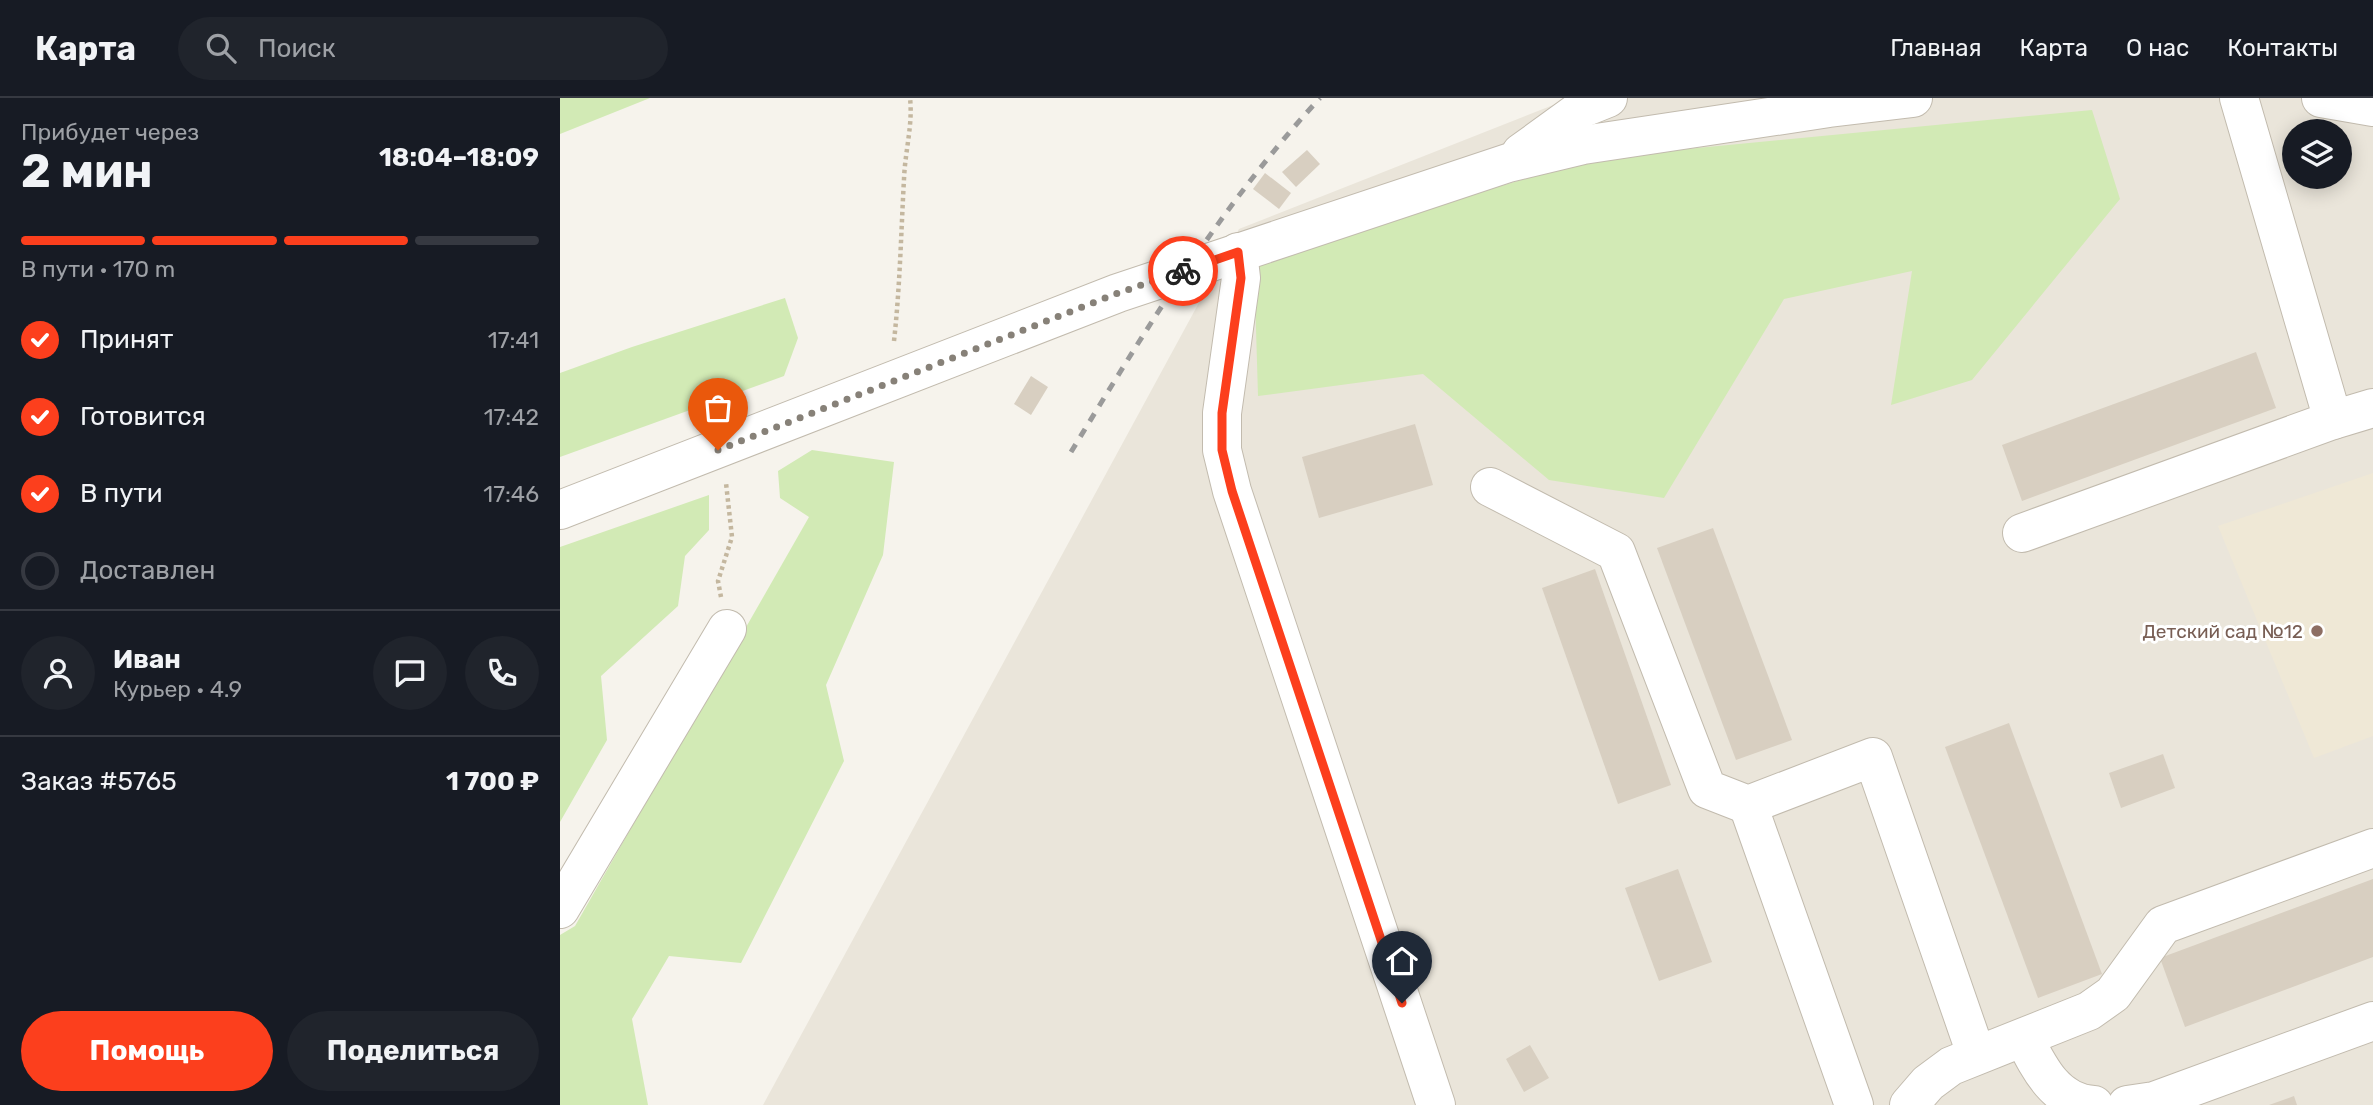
<!DOCTYPE html>
<html lang="ru">
<head>
<meta charset="utf-8">
<style>
	:root { --surface:#171b24; --page:#20242c; --text:#f1f3f6; --muted:#9ea1a6; --line:#363941; --accent:#fc3f1d }
	body { margin:0; font-family:Rubik,sans-serif; background:var(--page); color:var(--text); height:100vh; display:flex; flex-direction:column; font-size:26px; white-space:nowrap }
	* { box-sizing:border-box; margin:0 }
	p { font-size:23px; color:var(--muted) }
	.icon { flex:none; width:38px; height:38px; fill:none; stroke:currentColor; stroke-width:2; stroke-linecap:round; stroke-linejoin:round }
	.map { position:relative; flex:1; overflow:hidden }
	.side { display:flex; flex-direction:column; background:var(--surface); width:560px }
	.side>* { flex:none }
	.tools { position:absolute; left:1722px; top:21px; display:grid; gap:14px }
	.tools a { display:grid; place-items:center; width:70px; height:70px; border-radius:50%; background:var(--surface); box-shadow:0 4px 18px #0003; font-size:35px }
	.pin { position:absolute; display:grid; place-items:center; width:60px; height:60px; color:#fff; margin:-72px -30px; border-radius:50% 50% 50% 0; rotate:-45deg; box-shadow:0 0 7px #0007 }
	.pin .icon { rotate:45deg }
	.courier { position:absolute; display:grid; place-items:center; width:70px; height:70px; margin:-35px; border:5px solid #fc3f1d; border-radius:50%; background:#fff; color:#222; box-shadow:0 2px 9px #0007 }
	.head em { font-style:normal; font-weight:700 }
	.head div { display:flex; flex-direction:column-reverse }
	.head { display:flex; align-items:center; justify-content:space-between; height:119px; padding:0 21px }
	h1 { font-size:46px; font-weight:700; line-height:52px }
	.bar { display:grid; grid-template-columns:repeat(4,1fr); gap:10px 7px; align-content:center; height:84px; padding:0 21px }
	.bar i { height:9px; border-radius:5px; background:var(--line) }
	.bar .on { background:var(--accent) }
	.bar p { grid-column:span 4 }
	.line { display:flex; align-items:center; gap:18px; padding:0 21px; border-top:2px solid var(--line) }
	.line div { flex:1 }
	.round { display:grid; place-items:center; flex:none; width:74px; height:74px; border-radius:37px; background:var(--page) }
	ol { padding:0 21px; list-style:none }
	li { display:flex; align-items:center; gap:21px; height:77px }
	li p { margin-inline-start:auto }
	li .icon { padding:7px; border-radius:50%; background:var(--accent); color:#fff; stroke-width:4 }
	li:last-child { color:var(--muted) }
	li i { width:38px; height:38px; border:4px solid var(--line); border-radius:50% }
	.cta { display:flex; gap:14px; margin-top:auto; padding:14px 21px }
	.cta a { flex:1; height:80px; border-radius:42px; background:var(--accent); color:#fff; font-size:28px; font-weight:700; line-height:80px; text-align:center }
	.cta a+a { background:var(--page); color:var(--text) }
	header { display:flex; align-items:center; gap:42px; box-sizing:border-box; height:98px; padding:0 35px; background:var(--surface); border-bottom:2px solid var(--line) }
	header strong { font-size:33px }
	nav { display:flex; gap:38px; margin-inline-start:auto; font-size:24px }
	.search { width:490px; height:63px; background:var(--page); display:flex; align-items:center; gap:18px; box-sizing:border-box; padding:0 24px; border-radius:38px; color:var(--muted); font-size:26px }
	main { display:flex; flex:1; min-height:0 }
	.map>svg:first-child { display:block }
</style>
</head>
<body>
<header>
<strong>Карта</strong>
<div class="search"><svg class="icon" aria-label="search" viewBox="0 0 24 24"><circle cx="10" cy="10" r="6"/><path d="M15 15l6 6"/></svg>Поиск</div>
<nav><a>Главная</a><a>Карта</a><a>О нас</a><a>Контакты</a></nav>
</header>
<main>
<section class="side">
<div class="head"><div><h1>2 мин</h1><p>Прибудет через</p></div><em>18:04–18:09</em></div>
<div class="bar"><i class="on"></i><i class="on"></i><i class="on"></i><i></i><p>В пути · 170 m</p></div>
<ol>
<li><svg class="icon" aria-label="check" viewBox="0 0 24 24"><path d="M5 12l5 5 9-10"/></svg>Принят<p>17:41</p></li>
<li><svg class="icon" aria-label="check" viewBox="0 0 24 24"><path d="M5 12l5 5 9-10"/></svg>Готовится<p>17:42</p></li>
<li><svg class="icon" aria-label="check" viewBox="0 0 24 24"><path d="M5 12l5 5 9-10"/></svg>В пути<p>17:46</p></li>
<li><i></i>Доставлен</li>
</ol>
<div class="line" style="height:126px"><a class="round"><svg class="icon" aria-label="person" viewBox="0 0 24 24"><circle cx="12" cy="8" r="4"/><path d="M4 21q1-7 8-7t8 7"/></svg></a><div><b>Иван</b><p>Курьер · 4.9</p></div><a class="round"><svg class="icon" aria-label="chat" viewBox="0 0 24 24"><path d="M4 5h16v11H9l-5 4z"/></svg></a><a class="round"><svg class="icon" aria-label="phone" viewBox="0 0 24 24"><path d="M5 4h4l2 5-3 2q2 4 5 5l2-3 5 2v4C11 20 4 13 5 4z"/></svg></a></div>
<div class="line" style="height:91px"><div>Заказ #5765</div><b>1 700 ₽</b></div>
<div class="cta"><a>Помощь</a><a>Поделиться</a></div>
</section>
<div class="map">
<svg width="1813" height="1007" viewBox="0 0 1813 1007">
	<rect width="100%" height="100%" fill="#f6f3ec"/>
	<path fill="#eae5da" fill-rule="evenodd" d="M 1011,0 L 1813,0 L 1813,1007 L 203,1007 L 679,131 ZM 1734,33 L 1780,33 L 1780,79 L 1734,79 Z"/>
	<polygon fill="#efe8d6" points="1813,375 1813,638 1754,660 1658,428"/>
	<g fill="#d2eab5">
		<polygon points="0,0 90,0 0,36"/>
		<polygon points="1532,12 1560,101 1412,282 1331,307 1352,173 1224,201 1104,400 989,382 863,276 698,298 694,163 1034,60"/>
		<polygon points="225,200 238,240 224,278 0,359 0,275 72,249"/>
		<polygon points="252,352 334,364 323,457 266,587 284,663 181,865 109,858 72,921 88,1007 0,1007 0,837 15,828 249,419 220,400 218,373"/>
		<polygon points="149,397 149,432 125,458 118,508 41,578 47,642 0,724 0,449"/>
	</g>
	<g fill="#d8cfc1">
		<polygon points="747,52 760,66 736,89 722,74"/>
		<polygon points="705,75 731,95 719,111 693,91"/>
		<polygon points="1696,254 1716,310 1462,403 1442,347"/>
		<polygon points="471,278 488,289 471,317 454,306"/>
		<polygon points="855,326 873,387 759,420 742,359"/>
		<polygon points="1153,430 1232,642 1176,662 1097,450"/>
		<polygon points="1035,471 1111,687 1058,706 982,490"/>
		<polygon points="1449,625 1542,876 1478,900 1385,649"/>
		<polygon points="1603,656 1615,690 1561,710 1549,675"/>
		<polygon points="1118,771 1152,864 1099,883 1065,790"/>
		<polygon points="1813,781 1813,859 1625,929 1600,860"/>
		<polygon points="970,947 989,980 964,994 946,961"/>
		<polygon points="1734,998 1737,1007 1709,1007"/>
	</g>
	<g fill="none" stroke-linecap="round" stroke-linejoin="round">
		<defs>
			<g id="minor">
				<polyline points="1679,0 1773,322"/>
				<polyline points="1761,0 1813,9"/>
				<polyline points="961,55 1023,10 1048,0"/>
				<polyline points="678,154 681,180 662,315 662,352 672,393 876,1007"/>
				<polyline points="930,389 1056,454 1147,691 1188,707 1313,659 1416,956"/>
				<polyline points="0,412 558,195 948,65 1023,47 1269,10 1353,0"/>
				<polyline points="1462,435 1773,322 1813,310"/>
				<polyline points="1188,707 1294,1007"/>
				<polyline points="0,811 167,531"/>
				<path d="M 1464,940 C 1479,970 1496,1005 1534,1007"/>
				<polyline points="1349,1007 1368,985 1391,968 1529,913 1553,896 1603,827 1813,750"/>
				<polyline points="1567,1007 1594,1003 1813,923"/>
			</g>
		</defs>
		<use href="#minor" stroke="#c2bbae" stroke-width="40"/>
		<g stroke="#c4b79f" stroke-width="4.5" stroke-dasharray="3.5 3.5" stroke-linecap="butt">
			<path d="M 334,243 C 340,189 341,135 344,81 C 345,53 353,27 350,0"/>
			<polyline points="161,499 158,483 172,439 166,385"/>
		</g>
		<use href="#minor" stroke="#fff" stroke-width="38"/>
		<path stroke="#9a9a9a" stroke-width="5" stroke-dasharray="9 9" stroke-linecap="butt" d="M 511,354 C 586,231 662,106 760,0"/>
	</g>
	<g fill="none" stroke-linecap="round" stroke-linejoin="round">
		<polyline stroke="#878178" stroke-width="7" stroke-dasharray="0 12.6" points="158,352 558,195 623,173"/>
		<polyline stroke="#fc3f1d" stroke-width="9" points="623,173 678,154 681,180 662,315 662,352 672,393 842,905"/>
	</g>
	<circle fill="#8d6e63" stroke="#fff" stroke-width="2.5" cx="1757" cy="533" r="7"/>
	<g text-anchor="middle" stroke-width="6" stroke-linejoin="round" paint-order="stroke">
		<g font-size="19" fill="#785e54" stroke="#fff" text-anchor="end">
			<text x="1743" y="540">Детский сад №12</text>
		</g>
	</g>
</svg>
<div class="tools">
<a><svg class="icon" aria-label="layers" viewBox="0 0 24 24"><path d="M12 4l9 5-9 5-9-5zM3 14l9 5 9-5"/></svg></a>
</div>
<div class="pin" style="left:158px;top:352px;background:#ea580c"><svg class="icon" aria-label="bag" viewBox="0 0 24 24"><path d="M5 8h14l-1 12H6zM9 8a3 3 0 0 1 6 0"/></svg></div>
<div class="pin" style="left:842px;top:905px;background:#1f2937"><svg class="icon" aria-label="home" viewBox="0 0 24 24"><path d="M3 11l9-7 9 7M6 9v11h12V9"/></svg></div>
<div class="courier" style="left:623px;top:173px"><svg class="icon" aria-label="bike" viewBox="0 0 24 24"><circle cx="6" cy="16" r="4"/><circle cx="18" cy="16" r="4"/><path d="M6 16l4-8h5l3 8M10 8l3 8H6M13 5h3"/></svg></div>
</div>
</main>
</body>
</html>
